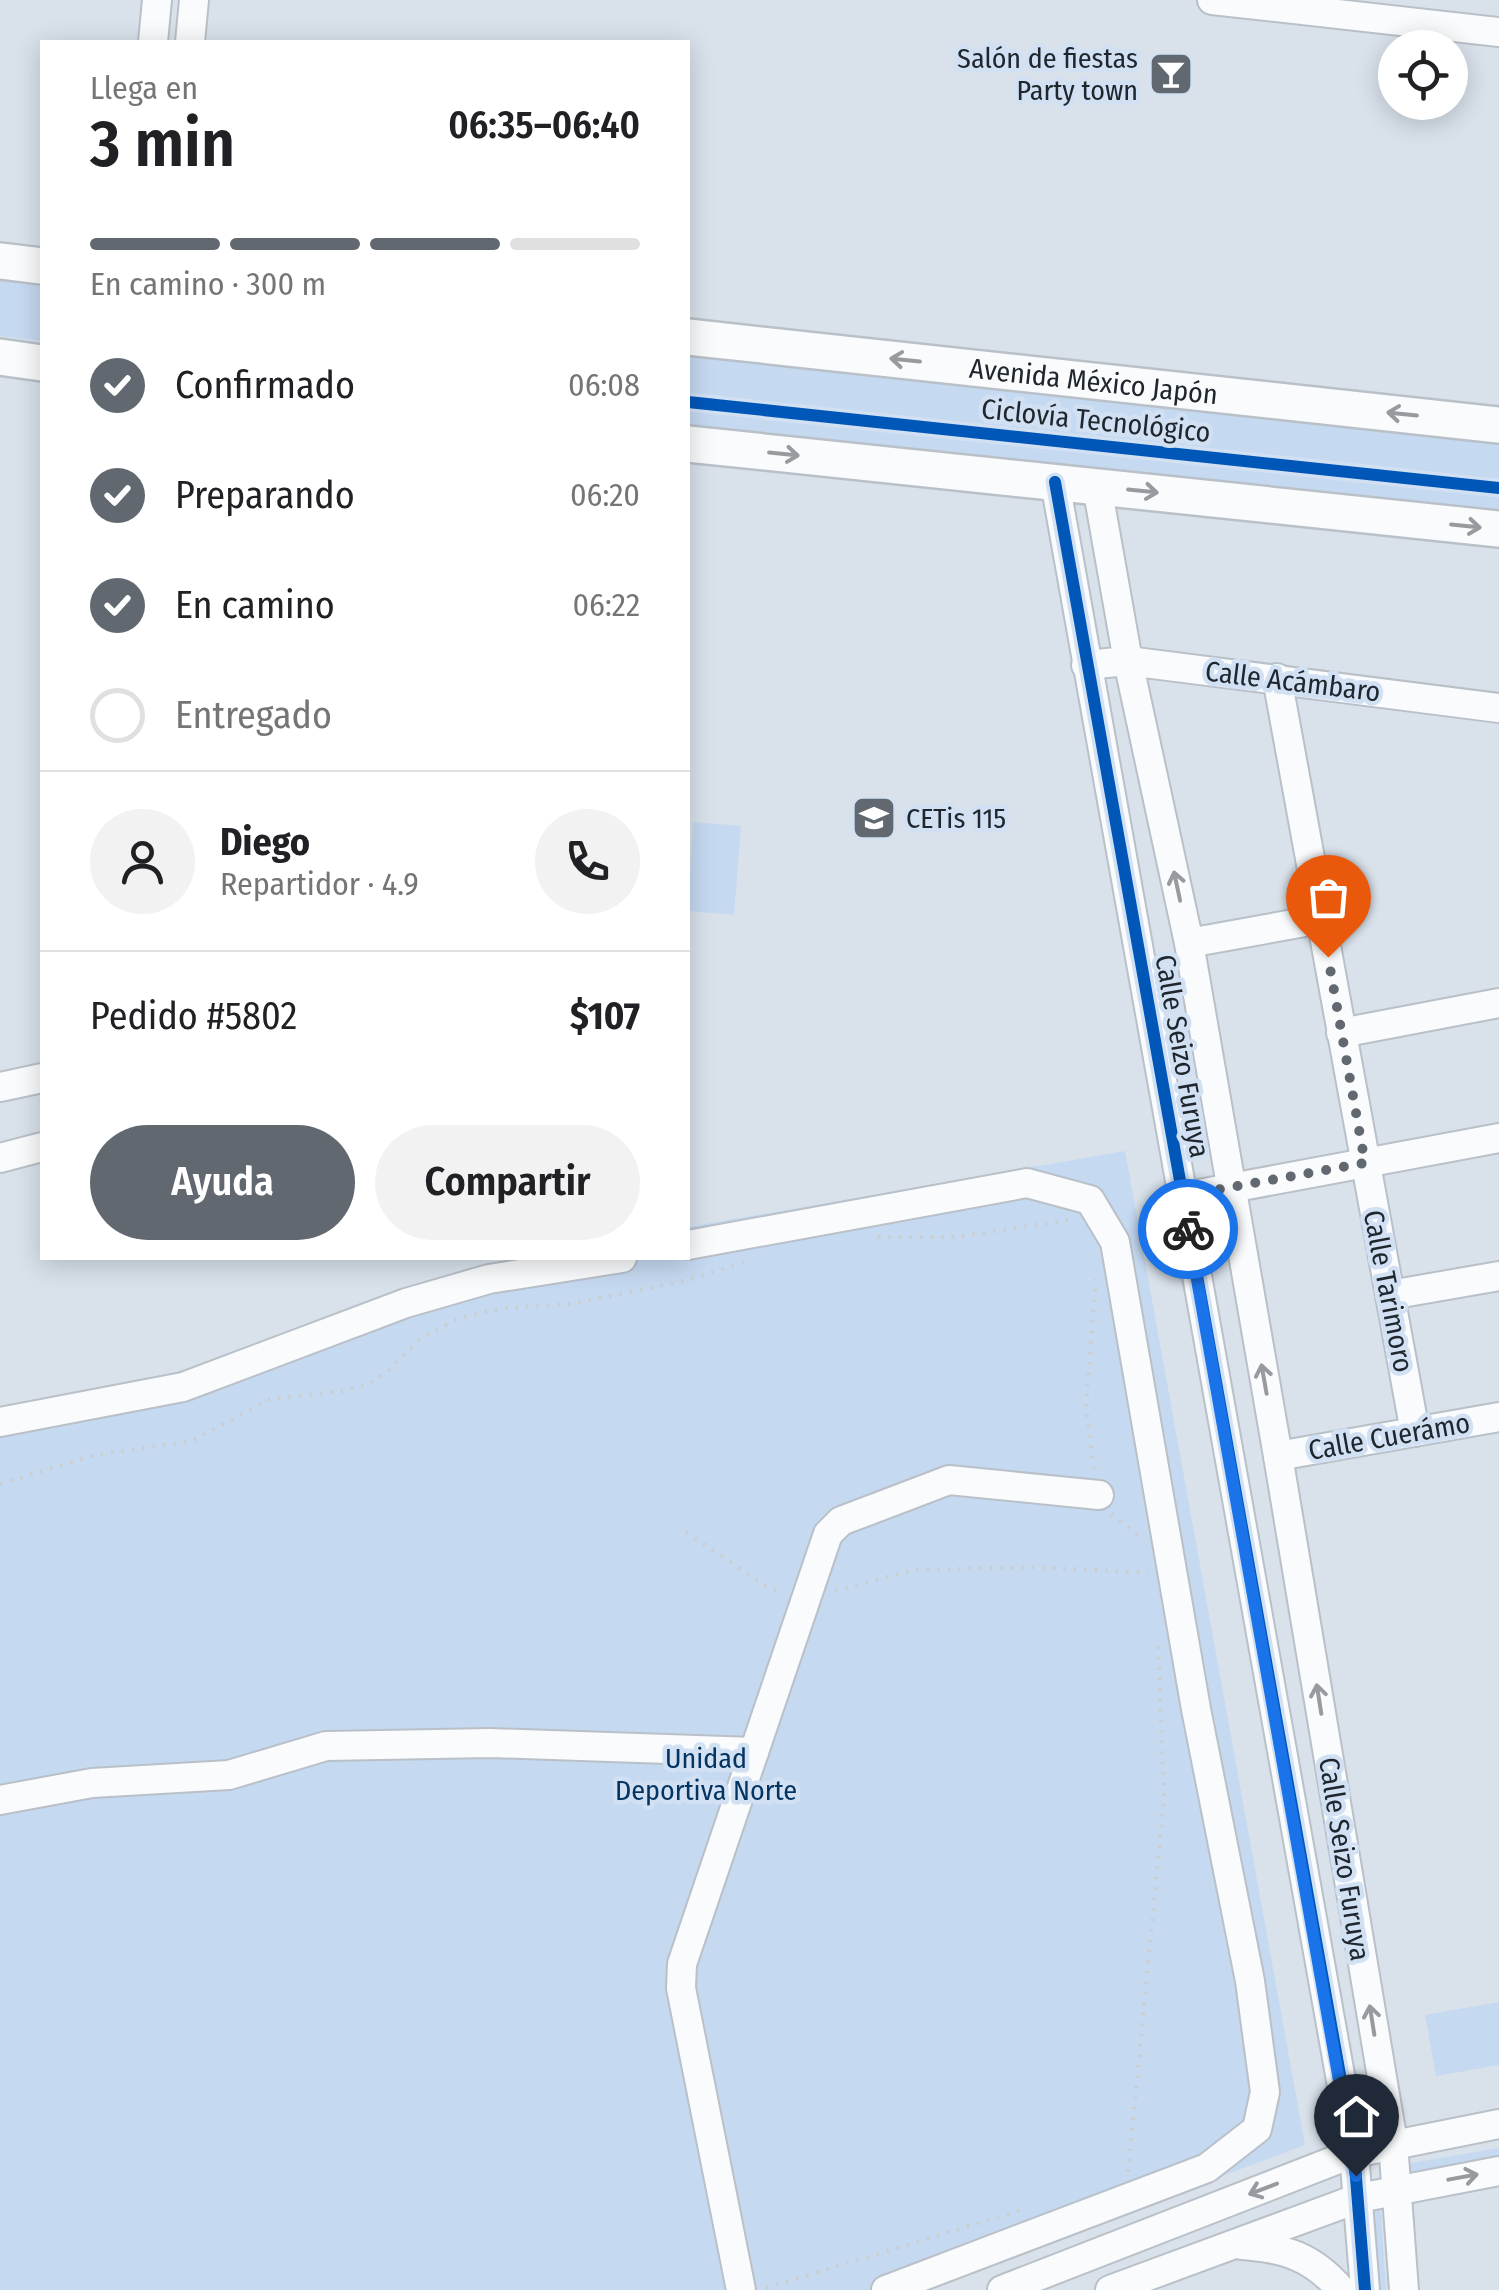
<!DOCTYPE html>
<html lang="es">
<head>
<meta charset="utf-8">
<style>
	:root { --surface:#fff; --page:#f2f2f2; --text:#202124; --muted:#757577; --line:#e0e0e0; --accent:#616870 }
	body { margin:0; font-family:"Fira Sans Condensed",sans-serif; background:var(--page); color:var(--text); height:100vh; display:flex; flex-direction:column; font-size:38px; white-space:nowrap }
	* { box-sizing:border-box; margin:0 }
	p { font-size:32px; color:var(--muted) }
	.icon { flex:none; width:55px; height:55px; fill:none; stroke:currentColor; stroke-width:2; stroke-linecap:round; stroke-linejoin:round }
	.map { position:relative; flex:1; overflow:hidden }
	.details { position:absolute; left:40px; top:40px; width:650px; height:1220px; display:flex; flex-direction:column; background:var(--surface); border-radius:0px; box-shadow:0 5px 25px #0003 }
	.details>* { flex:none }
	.fabs { position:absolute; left:1378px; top:30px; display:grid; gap:20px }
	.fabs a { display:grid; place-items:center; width:90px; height:90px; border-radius:50%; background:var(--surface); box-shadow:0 5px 25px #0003; font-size:50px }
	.pin { position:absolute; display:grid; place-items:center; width:85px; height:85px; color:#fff; margin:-102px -42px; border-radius:50% 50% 50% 0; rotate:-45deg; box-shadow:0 0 10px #0007 }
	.pin .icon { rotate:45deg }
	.courier { position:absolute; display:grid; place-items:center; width:100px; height:100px; margin:-50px; border:8px solid #1a73e8; border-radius:50%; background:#fff; color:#222; box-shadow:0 2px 12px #0007 }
	.overview em { font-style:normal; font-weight:600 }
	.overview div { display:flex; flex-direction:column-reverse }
	.overview { display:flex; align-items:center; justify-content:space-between; height:170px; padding:0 50px }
	h1 { font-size:65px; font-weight:600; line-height:75px }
	.bar { display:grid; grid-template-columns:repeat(4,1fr); gap:15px 10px; align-content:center; height:120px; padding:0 50px }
	.bar i { height:12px; border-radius:8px; background:var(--line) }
	.bar .on { background:var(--accent) }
	.bar p { grid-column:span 4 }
	.line { display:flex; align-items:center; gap:25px; padding:0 50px; border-top:2px solid var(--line) }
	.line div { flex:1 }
	.round { display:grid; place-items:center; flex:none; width:105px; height:105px; border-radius:52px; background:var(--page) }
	ol { padding:0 50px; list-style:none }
	li { display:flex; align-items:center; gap:30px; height:110px }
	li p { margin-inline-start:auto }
	li .icon { padding:10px; border-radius:50%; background:var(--accent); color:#fff; stroke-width:4 }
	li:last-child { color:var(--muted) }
	li i { width:55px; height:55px; border:5px solid var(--line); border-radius:50% }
	.primary-button { display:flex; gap:20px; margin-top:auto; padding:20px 50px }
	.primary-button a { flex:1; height:115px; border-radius:60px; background:var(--accent); color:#fff; font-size:40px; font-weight:600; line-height:115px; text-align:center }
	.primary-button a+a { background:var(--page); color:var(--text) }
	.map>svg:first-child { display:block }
</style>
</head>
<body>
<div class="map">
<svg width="1499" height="2290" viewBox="0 0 1499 2290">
	<rect width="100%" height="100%" fill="#d9e2eb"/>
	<g fill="#c5d9f1">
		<polygon points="0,279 42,283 42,341 0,336"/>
		<polygon points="688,350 1499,440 1499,512 1475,513 688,424"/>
		<polygon points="693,822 741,826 734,915 688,911"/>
		<polygon points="1125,1151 1305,2145 918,2290 0,2290 0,1409 189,1373 538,1258 688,1258 688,1227"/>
		<polygon points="1499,2002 1499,2065 1436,2076 1425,2015"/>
		<polygon points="1499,2148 1499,2160 1404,2175 1403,2167 1411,2163"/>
		<polygon points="1375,2208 1381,2212 1386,2290 1376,2290 1371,2214"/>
	</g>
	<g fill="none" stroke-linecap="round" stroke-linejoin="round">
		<defs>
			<g id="minor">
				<polyline points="1212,0 1499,32"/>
				<polyline points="153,42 157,0"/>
				<polyline points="190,42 194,0"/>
				<polyline points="1055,482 1354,2153 1365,2290"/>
				<polyline points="1097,486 1128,661 1189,943 1278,1456 1393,2143 1404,2290"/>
				<polyline points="1086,665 1128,661 1499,708"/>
				<polyline points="1277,678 1415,1432"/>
				<polyline points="1189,943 1321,919"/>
				<polyline points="1341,1033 1499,1003"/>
				<polyline points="0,1087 42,1078"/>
				<polyline points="0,1158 42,1147"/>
				<polyline points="1183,1197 1499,1138"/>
				<polyline points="688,1245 1027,1183 1090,1200 1115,1242 1196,1709 1250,1981 1265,2092 1257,2129 1207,2168 886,2290"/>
				<polyline points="1390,1295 1499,1276"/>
				<polyline points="0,1422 183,1387 406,1303 489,1279 622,1258"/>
				<polyline points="1278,1456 1499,1417"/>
				<polyline points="0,1800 92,1783 229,1775 326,1746 490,1743 754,1752"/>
				<path d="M 1242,2245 C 1285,2248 1313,2257 1341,2290"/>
				<polyline points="741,2290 681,1988 682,1964 828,1534 841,1521 949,1480 1099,1495"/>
				<polyline points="1002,2290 1354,2153 1499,2124"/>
				<polyline points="1110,2290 1359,2198 1499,2171"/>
			</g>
			<g id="major">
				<polyline points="0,261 42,266"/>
				<path id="s1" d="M 688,337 L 1499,425"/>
				<polyline points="0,357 42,363"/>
				<polyline points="688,444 1499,529"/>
			</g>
		</defs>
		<use href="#minor" stroke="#b9c0c8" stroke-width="32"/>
		<use href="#major" stroke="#b9c0c8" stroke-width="40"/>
		<g stroke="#cbced1" stroke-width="4" stroke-dasharray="2.5 8" stroke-linecap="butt">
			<polyline points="878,1237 956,1237 1068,1220"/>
			<polyline points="1094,1469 1086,1405 1096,1279"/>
			<polyline points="0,1484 95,1455 192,1441 270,1399 343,1391 368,1384 386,1373 421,1338 459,1318 503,1308 572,1304 687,1280 748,1261"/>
			<polyline points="1111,1514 1139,1536"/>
			<polyline points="686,1532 770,1589 782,1592"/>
			<polyline points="835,1591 913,1570 1038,1567 1148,1573"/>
			<polyline points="1128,2172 1164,1798 1158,1639"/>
			<polyline points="766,2288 1025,2209"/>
		</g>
		<use href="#minor" stroke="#f9fbfc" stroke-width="28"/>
		<use href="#major" stroke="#f9fbfc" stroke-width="35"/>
		<defs>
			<g id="cycleway">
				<polyline points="688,402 1499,488"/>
				<polyline points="1055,482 1354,2153 1365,2290"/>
			</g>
		</defs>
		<use href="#cycleway" stroke="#d1e1f3" stroke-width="19"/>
		<use href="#cycleway" stroke="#0057b8" stroke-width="12"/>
	</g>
	<defs><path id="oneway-shaft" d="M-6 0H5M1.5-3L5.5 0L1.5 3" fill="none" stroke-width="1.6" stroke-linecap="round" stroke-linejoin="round" transform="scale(2.5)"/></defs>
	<g stroke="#979b9f">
		<use href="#oneway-shaft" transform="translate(905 360) rotate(-174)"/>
		<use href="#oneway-shaft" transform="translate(1402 414) rotate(-174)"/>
		<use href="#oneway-shaft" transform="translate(784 454) rotate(6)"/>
		<use href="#oneway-shaft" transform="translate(1143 491) rotate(6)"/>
		<use href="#oneway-shaft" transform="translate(1466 526) rotate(6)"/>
		<use href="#oneway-shaft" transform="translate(1177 886) rotate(-102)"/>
		<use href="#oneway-shaft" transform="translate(1264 1379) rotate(-100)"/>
		<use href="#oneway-shaft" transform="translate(1319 1699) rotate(-99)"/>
		<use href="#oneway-shaft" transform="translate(1372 2020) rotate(-99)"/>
		<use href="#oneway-shaft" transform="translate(1463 2177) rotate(-10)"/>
		<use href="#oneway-shaft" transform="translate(1263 2189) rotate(159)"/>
	</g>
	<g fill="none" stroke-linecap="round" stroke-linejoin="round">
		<polyline stroke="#616870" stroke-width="10" stroke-dasharray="0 18" points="1188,1229 1182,1196 1365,1163 1328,957"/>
		<polyline stroke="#1a73e8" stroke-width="12" points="1188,1229 1356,2176"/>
	</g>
	<defs>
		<symbol id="bar-square" viewBox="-11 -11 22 22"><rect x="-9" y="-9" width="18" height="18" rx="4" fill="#616870" stroke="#d1e1f3"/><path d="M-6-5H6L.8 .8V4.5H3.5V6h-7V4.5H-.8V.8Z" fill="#fff"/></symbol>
		<symbol id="school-square" viewBox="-11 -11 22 22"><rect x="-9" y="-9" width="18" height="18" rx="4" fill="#616870" stroke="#d1e1f3"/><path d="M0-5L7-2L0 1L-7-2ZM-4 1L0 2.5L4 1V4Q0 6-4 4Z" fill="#fff"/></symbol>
	</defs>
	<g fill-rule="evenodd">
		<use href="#bar-square" x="1146" y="49" width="50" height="50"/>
		<use href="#school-square" x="849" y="793" width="50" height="50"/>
	</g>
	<g text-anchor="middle" stroke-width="9" stroke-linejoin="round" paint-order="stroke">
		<g font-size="28" fill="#20262d" stroke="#d1e1f3" text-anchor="end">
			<text x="1138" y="68">Salón de fiestas<tspan x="1138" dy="32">Party town</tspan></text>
			<text x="906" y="828" text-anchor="start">CETis 115</text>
		</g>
		<g font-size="28" fill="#20262d" stroke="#d1e1f3">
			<text dy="10" stroke="none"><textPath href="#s1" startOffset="408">Avenida México Japón</textPath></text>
			<text transform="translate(1096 420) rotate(6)" y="10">Ciclovía Tecnológico</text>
			<text transform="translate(1293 681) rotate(7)" y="10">Calle Acámbaro</text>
			<text transform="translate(1183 1056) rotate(80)" y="10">Calle Seizo Furuya</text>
			<text transform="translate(1389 1291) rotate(79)" y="10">Calle Tarimoro</text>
			<text transform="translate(1389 1436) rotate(-10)" y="10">Calle Cuerámo</text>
			<text transform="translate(1345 1859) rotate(81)" y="10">Calle Seizo Furuya</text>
		</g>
		<g font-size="28" fill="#033462" stroke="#d1e1f3">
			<text x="706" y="1768">Unidad<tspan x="706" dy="32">Deportiva Norte</tspan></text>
		</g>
	</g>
</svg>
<div class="fabs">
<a><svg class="icon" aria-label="locate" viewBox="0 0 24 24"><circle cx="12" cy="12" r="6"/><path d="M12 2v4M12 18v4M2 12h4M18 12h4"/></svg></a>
</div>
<div class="pin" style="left:1328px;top:957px;background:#ea580c"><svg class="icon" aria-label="bag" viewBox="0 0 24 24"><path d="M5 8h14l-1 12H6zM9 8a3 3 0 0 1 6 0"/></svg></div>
<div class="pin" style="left:1356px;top:2176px;background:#1f2937"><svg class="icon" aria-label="home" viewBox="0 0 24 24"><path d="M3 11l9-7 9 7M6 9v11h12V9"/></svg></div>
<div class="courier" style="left:1188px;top:1229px"><svg class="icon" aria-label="bike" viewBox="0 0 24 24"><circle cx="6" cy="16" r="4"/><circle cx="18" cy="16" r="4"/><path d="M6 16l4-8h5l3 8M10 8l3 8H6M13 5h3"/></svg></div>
<section class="details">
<div class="overview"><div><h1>3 min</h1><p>Llega en</p></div><em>06:35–06:40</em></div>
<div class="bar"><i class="on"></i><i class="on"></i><i class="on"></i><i></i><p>En camino · 300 m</p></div>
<ol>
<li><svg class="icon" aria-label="check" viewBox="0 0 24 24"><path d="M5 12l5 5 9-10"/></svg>Confirmado<p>06:08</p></li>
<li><svg class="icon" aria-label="check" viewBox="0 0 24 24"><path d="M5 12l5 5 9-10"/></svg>Preparando<p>06:20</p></li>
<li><svg class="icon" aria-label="check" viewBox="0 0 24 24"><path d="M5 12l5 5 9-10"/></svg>En camino<p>06:22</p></li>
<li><i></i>Entregado</li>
</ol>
<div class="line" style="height:180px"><a class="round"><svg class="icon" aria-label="person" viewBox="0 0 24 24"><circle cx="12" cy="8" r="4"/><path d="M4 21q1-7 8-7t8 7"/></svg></a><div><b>Diego</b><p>Repartidor · 4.9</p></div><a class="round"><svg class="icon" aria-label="phone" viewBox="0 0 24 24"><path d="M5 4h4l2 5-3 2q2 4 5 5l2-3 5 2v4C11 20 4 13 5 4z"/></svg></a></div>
<div class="line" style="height:130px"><div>Pedido #5802</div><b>$107</b></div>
<div class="primary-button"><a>Ayuda</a><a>Compartir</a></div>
</section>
</div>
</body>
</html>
